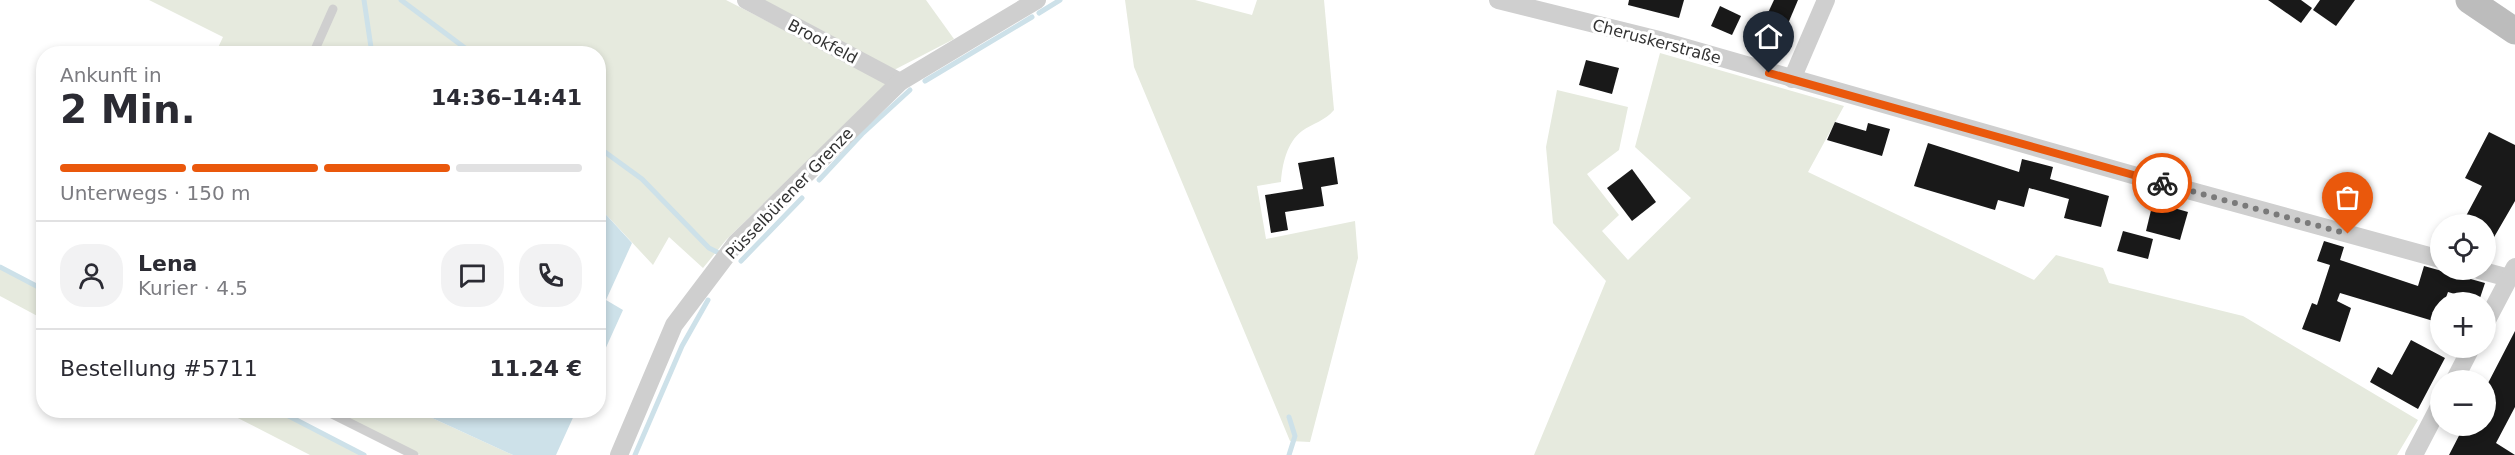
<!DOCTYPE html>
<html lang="de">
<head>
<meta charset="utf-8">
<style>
	:root { --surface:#fff; --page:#f2f2f3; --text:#2b2b33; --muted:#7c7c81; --line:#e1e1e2; --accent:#ea580c }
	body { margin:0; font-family:"DejaVu Sans",sans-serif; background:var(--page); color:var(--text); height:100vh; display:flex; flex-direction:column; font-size:22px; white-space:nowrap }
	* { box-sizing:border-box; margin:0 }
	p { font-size:20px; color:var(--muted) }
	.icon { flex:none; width:33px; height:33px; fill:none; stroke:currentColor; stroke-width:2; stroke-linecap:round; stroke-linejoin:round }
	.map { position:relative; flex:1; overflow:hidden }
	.panel { position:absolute; left:36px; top:46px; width:570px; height:372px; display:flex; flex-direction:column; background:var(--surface); border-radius:24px; box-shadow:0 3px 9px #0003 }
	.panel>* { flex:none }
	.tools { position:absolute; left:2430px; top:214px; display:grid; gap:12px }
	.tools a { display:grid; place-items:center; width:66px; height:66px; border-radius:50%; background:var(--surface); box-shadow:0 3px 9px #0003; font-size:30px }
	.pin { position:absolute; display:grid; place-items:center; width:51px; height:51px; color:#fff; margin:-62px -26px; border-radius:50% 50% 50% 0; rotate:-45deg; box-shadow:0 0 6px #0007 }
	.pin .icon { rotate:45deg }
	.courier { position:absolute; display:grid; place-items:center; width:60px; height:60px; margin:-30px; border:4px solid #ea580c; border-radius:50%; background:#fff; color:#222; box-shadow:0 2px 8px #0007 }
	.summary em { font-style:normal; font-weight:700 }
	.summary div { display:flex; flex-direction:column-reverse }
	.summary { display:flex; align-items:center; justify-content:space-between; height:102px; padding:0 24px }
	h1 { font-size:39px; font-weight:700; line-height:45px }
	.bar { display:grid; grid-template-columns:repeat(4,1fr); gap:9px 6px; align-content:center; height:72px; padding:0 24px }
	.bar i { height:8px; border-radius:4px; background:var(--line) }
	.bar .current { background:var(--accent) }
	.bar p { grid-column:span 4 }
	.line { display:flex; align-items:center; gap:15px; padding:0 24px; border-top:2px solid var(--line) }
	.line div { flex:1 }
	.round { display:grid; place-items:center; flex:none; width:63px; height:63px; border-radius:24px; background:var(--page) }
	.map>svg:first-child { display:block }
</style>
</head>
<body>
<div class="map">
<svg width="2515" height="455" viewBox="0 0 2515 455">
	<rect width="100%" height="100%" fill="#fff"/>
	<g fill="#e6eade">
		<polygon points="149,0 726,0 887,83 726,240 703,268 669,237 653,265 599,207 598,54 215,54 223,37"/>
		<polygon points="761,0 926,0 954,39 894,70"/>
		<path d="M 1125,0 L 1195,0 L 1252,15 L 1257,0 L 1324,0 L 1334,110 C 1325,121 1313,123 1302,131 C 1287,142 1282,165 1281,182 L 1257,186 L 1266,239 L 1355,221 L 1358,258 L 1310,442 L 1290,441 L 1134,67 Z"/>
		<polygon points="1660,53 1844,106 1808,172 2034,280 2056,255 2103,268 2109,283 2243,316 2418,420 2397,455 1534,455 1606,281 1553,223 1546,147 1557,90 1628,107 1619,150 1587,174 1619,215 1602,231 1628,260 1691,198 1635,147"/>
		<polygon points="0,268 43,290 43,319 0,296"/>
		<polygon points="224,411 281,411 367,455 310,455"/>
		<polygon points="333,411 417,411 513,455 420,455"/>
	</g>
	<g fill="#cde1e9">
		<polygon points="599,207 632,243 606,300 623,310 599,363"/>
		<polygon points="417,411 576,411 556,455 513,455"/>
	</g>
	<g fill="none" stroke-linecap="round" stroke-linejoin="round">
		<g stroke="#cde1e9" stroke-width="5">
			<polyline points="364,0 372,54"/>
			<polyline points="401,0 473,54"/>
			<polyline points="1039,13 1060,0"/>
			<polyline points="925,81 1032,17"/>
			<polyline points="598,147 642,179 709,248 717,252"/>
			<polyline points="819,180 862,134 910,90"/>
			<polyline points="741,261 802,198"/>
			<polyline points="0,267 44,290"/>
			<polyline points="279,411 364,455"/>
			<polyline points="635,455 682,346 708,300"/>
			<polyline points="1289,455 1295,436 1289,417"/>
		</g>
	</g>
	<g fill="#191919">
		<polygon points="1629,0 1684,0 1679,18 1628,5"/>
		<polygon points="1774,0 1798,0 1787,26 1766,17"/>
		<polygon points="2268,0 2301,0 2312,8 2301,23"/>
		<polygon points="2320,0 2355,0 2336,26 2313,10"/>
		<polygon points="1720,6 1741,16 1732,35 1711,26"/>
		<polygon points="1586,60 1619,68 1612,94 1579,85"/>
		<polygon points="1835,122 1866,131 1868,123 1890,129 1882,156 1827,140"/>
		<polygon points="2489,132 2515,145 2515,201 2486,251 2486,225 2465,225 2469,218 2466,216 2482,186 2465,178"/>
		<polygon points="1928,143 2019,172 2022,159 2053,167 2050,179 2109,196 2101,227 2064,218 2069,199 2029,188 2024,207 1998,200 1995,210 1914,186"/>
		<polygon points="1334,157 1338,184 1321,187 1324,206 1285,212 1288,230 1271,233 1265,195 1303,189 1298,163"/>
		<polygon points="1632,169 1656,202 1632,221 1607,188"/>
		<polygon points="2153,202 2188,212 2180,240 2146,231"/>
		<polygon points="2123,231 2153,239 2148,259 2117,251"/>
		<polygon points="2324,241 2344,247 2340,260 2418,286 2424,266 2485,283 2479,301 2448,292 2444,303 2440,303 2440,323 2340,293 2337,301 2351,308 2340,342 2302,329 2312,303 2317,305 2330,265 2317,261"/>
		<polygon points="2515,331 2515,407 2496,443 2515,455 2449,455 2464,426 2486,426 2486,387"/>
		<polygon points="2411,340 2445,358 2418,409 2370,382 2378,367 2392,375"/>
	</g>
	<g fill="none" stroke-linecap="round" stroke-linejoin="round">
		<g stroke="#cfcfcf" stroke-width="9">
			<polyline points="313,54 333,9"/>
			<polyline points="326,411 414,455"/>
		</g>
		<g stroke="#cfcfcf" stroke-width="18">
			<polyline points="746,0 900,82"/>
			<polyline points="1498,0 1655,39 2140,177 2440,259"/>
			<polyline points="1792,79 1826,0"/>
			<polyline points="2479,270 2509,278"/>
			<polyline points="2486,322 2515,267"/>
			<polyline points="2454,381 2471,348"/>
			<polyline points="619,455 674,325 736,243 900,82 1037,0"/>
			<polyline points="2414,455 2440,405"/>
		</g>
		<polyline stroke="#bcbcbc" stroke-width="27" points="2469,0 2515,31"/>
	</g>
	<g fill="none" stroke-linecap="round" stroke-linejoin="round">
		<polyline stroke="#7a7a7a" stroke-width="6" stroke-dasharray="0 10.8" points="2162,183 2348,234"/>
		<polyline stroke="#ea580c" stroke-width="8" points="1769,73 2162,183"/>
	</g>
	<g text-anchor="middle" stroke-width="6" stroke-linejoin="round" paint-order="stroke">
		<g font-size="16" fill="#323232" stroke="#fff">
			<text transform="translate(823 41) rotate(28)" y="6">Brookfeld</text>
			<text transform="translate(1657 41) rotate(15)" y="6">Cheruskerstraße</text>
			<text transform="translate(789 193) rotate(-46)" y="6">Püsselbürener Grenze</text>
		</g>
	</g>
</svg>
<div class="tools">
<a><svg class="icon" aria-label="locate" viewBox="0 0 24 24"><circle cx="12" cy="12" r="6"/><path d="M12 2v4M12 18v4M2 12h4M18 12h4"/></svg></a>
<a>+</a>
<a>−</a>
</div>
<div class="pin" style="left:2348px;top:234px;background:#ea580c"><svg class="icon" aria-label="bag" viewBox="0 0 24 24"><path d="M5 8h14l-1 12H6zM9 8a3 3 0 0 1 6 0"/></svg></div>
<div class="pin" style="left:1769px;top:73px;background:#1f2937"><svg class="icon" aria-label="home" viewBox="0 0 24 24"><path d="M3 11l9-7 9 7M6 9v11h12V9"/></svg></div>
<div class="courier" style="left:2162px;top:183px"><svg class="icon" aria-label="bike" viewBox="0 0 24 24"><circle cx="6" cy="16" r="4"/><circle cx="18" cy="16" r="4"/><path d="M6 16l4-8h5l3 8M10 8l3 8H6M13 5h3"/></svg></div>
<section class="panel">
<div class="summary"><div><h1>2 Min.</h1><p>Ankunft in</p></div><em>14:36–14:41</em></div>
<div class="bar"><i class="current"></i><i class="current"></i><i class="current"></i><i></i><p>Unterwegs · 150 m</p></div>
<div class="line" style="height:108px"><a class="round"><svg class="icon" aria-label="person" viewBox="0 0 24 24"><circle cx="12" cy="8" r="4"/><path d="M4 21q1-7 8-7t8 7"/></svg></a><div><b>Lena</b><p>Kurier · 4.5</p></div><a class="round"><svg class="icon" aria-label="chat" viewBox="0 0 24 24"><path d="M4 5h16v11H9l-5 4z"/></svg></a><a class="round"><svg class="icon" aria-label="phone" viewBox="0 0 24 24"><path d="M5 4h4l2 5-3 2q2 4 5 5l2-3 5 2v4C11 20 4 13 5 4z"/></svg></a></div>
<div class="line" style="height:78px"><div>Bestellung #5711</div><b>11.24 €</b></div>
</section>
</div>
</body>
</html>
